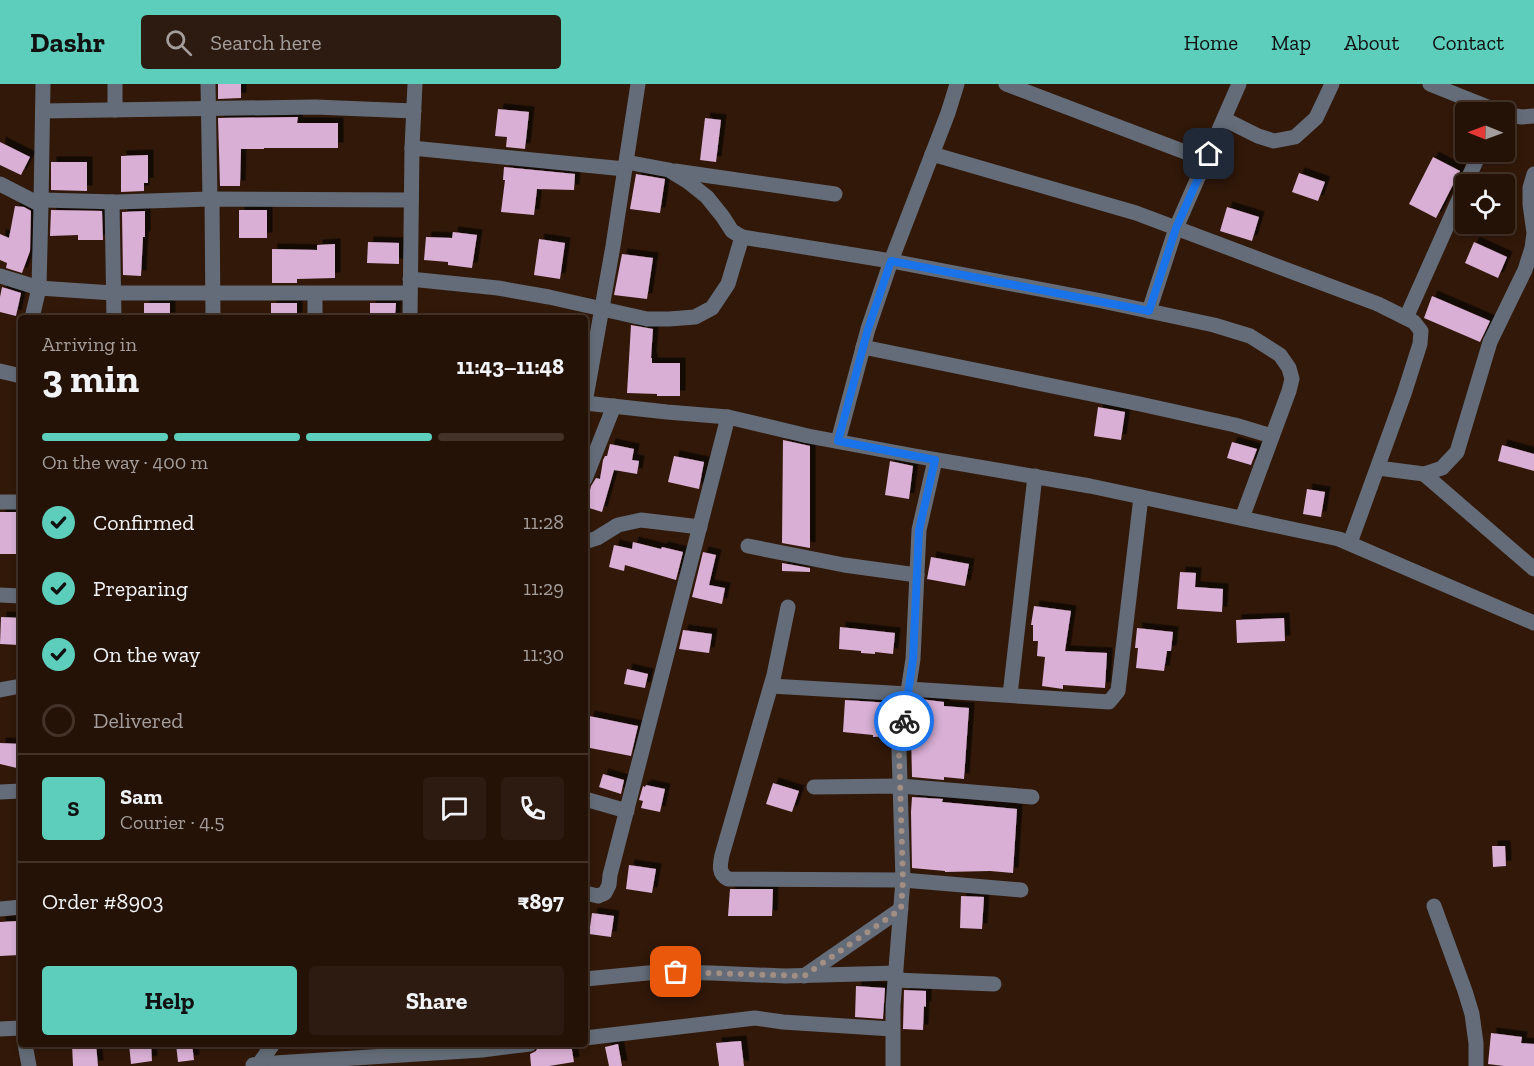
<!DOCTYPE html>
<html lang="en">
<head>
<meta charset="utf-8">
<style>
	:root { --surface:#251207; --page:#2d1b11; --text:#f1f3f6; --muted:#a39e9b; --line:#423228; --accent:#5ccebb }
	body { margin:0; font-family:"Zilla Slab",serif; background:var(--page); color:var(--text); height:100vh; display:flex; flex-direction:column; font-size:22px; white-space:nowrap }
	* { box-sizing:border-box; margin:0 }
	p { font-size:20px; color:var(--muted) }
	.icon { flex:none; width:33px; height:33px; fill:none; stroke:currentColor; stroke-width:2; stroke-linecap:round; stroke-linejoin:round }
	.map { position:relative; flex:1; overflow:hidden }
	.panel { position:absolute; left:18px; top:231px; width:570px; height:732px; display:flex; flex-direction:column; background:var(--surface); border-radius:6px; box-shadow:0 3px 9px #0003,0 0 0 2px var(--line) }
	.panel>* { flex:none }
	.needle { width:39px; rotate:271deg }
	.tools { position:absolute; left:1455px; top:18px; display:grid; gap:12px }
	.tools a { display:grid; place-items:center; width:60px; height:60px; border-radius:6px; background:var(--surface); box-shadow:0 3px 9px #0003,0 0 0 2px var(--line); font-size:30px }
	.pin { position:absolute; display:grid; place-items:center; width:51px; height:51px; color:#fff; margin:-26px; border-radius:12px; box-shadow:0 3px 9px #0006 }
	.courier { position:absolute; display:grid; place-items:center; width:60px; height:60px; margin:-30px; border:4px solid #1a73e8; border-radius:50%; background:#fff; color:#222; box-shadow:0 2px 8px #0007 }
	.headline em { font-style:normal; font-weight:700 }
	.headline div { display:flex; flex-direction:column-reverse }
	.headline { display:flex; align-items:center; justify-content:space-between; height:102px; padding:0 24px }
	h1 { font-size:39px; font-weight:700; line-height:45px }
	.bar { display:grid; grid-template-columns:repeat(4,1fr); gap:9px 6px; align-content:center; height:72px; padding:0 24px }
	.bar i { height:8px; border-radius:4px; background:var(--line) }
	.bar .on { background:var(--accent) }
	.bar p { grid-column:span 4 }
	.line { display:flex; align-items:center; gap:15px; padding:0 24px; border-top:2px solid var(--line) }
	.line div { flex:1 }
	.round { display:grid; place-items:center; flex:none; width:63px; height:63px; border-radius:6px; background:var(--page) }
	ol { padding:0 24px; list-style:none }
	li { display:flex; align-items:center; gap:18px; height:66px }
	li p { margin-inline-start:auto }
	li .icon { padding:6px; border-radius:50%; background:var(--accent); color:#111; stroke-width:4 }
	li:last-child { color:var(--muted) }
	li i { width:33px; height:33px; border:3px solid var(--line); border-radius:50% }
	.cta { display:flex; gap:12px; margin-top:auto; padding:12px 24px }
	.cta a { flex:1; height:69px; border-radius:6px; background:var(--accent); color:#111; font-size:24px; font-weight:700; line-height:69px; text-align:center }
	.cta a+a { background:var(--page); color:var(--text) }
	header { display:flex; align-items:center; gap:36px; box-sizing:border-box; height:84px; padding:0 30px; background:var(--accent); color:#111 }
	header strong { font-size:28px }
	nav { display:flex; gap:33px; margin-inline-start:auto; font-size:21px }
	.search { width:420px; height:54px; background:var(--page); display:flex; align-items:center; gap:15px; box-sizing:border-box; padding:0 21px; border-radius:6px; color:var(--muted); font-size:22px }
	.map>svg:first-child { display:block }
</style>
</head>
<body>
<header>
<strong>Dashr</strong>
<div class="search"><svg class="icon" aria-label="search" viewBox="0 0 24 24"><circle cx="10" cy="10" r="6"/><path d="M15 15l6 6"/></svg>Search here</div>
<nav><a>Home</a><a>Map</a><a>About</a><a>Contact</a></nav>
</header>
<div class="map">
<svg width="1534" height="982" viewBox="0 0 1534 982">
	<defs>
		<filter id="shadow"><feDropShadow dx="5.5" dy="-5.5" stdDeviation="0" flood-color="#0009"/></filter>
	</defs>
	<rect width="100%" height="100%" fill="#311809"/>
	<g fill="#d9afd5" filter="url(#shadow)">
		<polygon points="218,0 241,0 241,14 218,15"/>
		<polygon points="498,25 529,28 525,65 506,63 507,53 495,52"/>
		<polygon points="298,33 297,39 338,39 338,64 264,64 264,65 241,65 240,102 220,102 218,34"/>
		<polygon points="705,34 721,36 716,78 700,76"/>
		<polygon points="0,58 30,73 21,91 0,81"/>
		<polygon points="148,71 148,99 144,99 144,107 121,108 121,72"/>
		<polygon points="1433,73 1460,87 1436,134 1409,120"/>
		<polygon points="51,78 87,78 87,107 51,106"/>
		<polygon points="504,83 575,90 574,106 537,105 534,131 501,128 505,96 503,96"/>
		<polygon points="1299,89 1325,98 1318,117 1292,108"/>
		<polygon points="636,90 665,95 660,129 630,125"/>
		<polygon points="15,122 24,123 31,127 30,167 22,189 6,184 7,179 0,176 0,150 9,154"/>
		<polygon points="1227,123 1259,133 1252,157 1220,147"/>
		<polygon points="51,126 102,127 103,156 78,156 78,151 50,152"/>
		<rect x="239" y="126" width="28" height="28"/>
		<polygon points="145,127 145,153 143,153 141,192 123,191 122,128"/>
		<polygon points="453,148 477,151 472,184 448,181 448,178 424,176 426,153 452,154"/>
		<polygon points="539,155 565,159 560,195 534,191"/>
		<polygon points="368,158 399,159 399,180 367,179"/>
		<polygon points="1474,158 1507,173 1498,194 1465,179"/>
		<polygon points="335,160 335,194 297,195 297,199 272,199 272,165 317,166 317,161"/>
		<polygon points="622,170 653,174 647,215 614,211"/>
		<polygon points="2,203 21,209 16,232 0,228 0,213"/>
		<polygon points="1432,212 1490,237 1480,258 1424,234"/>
		<rect x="144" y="219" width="26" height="15"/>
		<rect x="271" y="219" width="26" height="15"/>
		<polygon points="370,219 396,219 395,234 370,234"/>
		<polygon points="631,241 653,245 651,274 652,274 652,279 680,279 680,312 657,312 657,310 627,309"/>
		<polygon points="1098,323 1125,328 1121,356 1094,352"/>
		<polygon points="783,356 810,362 810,464 782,459"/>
		<polygon points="1232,358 1257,365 1251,381 1227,374"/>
		<polygon points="610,360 634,365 632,376 639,377 637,390 614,386 602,428 586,423 591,402 596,394 600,395 603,376 605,372 607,372"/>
		<polygon points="1502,361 1534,370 1534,387 1498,377"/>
		<polygon points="674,372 704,378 699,405 668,398"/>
		<polygon points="890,377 913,382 909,415 885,411"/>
		<polygon points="1307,405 1325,408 1321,433 1303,430"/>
		<rect x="0" y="428" width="21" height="42"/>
		<polygon points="633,458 661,465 662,463 683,468 676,496 625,481 624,487 609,483 614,461 632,465"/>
		<polygon points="703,468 716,471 709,501 725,504 722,520 692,513"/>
		<polygon points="931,473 969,480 965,502 927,495"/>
		<polygon points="782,479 810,484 810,488 782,487"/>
		<polygon points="1180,488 1196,489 1195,503 1223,505 1222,528 1177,525"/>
		<polygon points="1034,522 1071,527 1065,567 1107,569 1105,604 1063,601 1063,605 1042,602 1045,573 1037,572 1038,557 1033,557 1033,541 1031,541"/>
		<polygon points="1,533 21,534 19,561 0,560"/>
		<polygon points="1284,534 1285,557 1237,559 1236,536"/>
		<polygon points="840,543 895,549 893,570 875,568 875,570 861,569 861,567 839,565"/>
		<polygon points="1137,544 1173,548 1171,567 1167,567 1164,587 1136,584 1138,564 1135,564"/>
		<polygon points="683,546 712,550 709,569 679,565"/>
		<polygon points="627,585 648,590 645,604 624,600"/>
		<polygon points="920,615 944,618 944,622 969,624 964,695 944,693 944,696 912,693 911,651 912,643 917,643"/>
		<polygon points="845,616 891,619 891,652 873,653 873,651 843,648"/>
		<polygon points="589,632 638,642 631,672 585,663 585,654"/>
		<polygon points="0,659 21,660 21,685 0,680"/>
		<polygon points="603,690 624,696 621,710 599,703"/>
		<polygon points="773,699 799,707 792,728 766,720"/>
		<polygon points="646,701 665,705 660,728 641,724 643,717 639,716 643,702 645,703"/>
		<polygon points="912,713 943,715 942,718 1017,725 1013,789 990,787 945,788 945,787 912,784 911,728"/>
		<polygon points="1492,762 1505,762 1506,782 1493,783"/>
		<polygon points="629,781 656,785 652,809 626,805"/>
		<polygon points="730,805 773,805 772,832 728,832"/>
		<polygon points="961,812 984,813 982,845 960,844"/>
		<polygon points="592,829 614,832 611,853 589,850"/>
		<polygon points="18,837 20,871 0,872 0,838"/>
		<polygon points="856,902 885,904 883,935 855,933"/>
		<polygon points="904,906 926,907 926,923 924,922 923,946 903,945"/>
		<polygon points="1491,949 1522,953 1521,959 1534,960 1534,982 1504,982 1488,980"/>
		<polygon points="741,957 744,982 719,982 716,959"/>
		<polygon points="72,960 96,960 98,982 73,982"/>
		<polygon points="129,960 151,960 152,977 131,980"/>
		<polygon points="176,960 192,960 194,976 178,978"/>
		<polygon points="571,960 574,978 549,982 531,982 530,970 536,967 539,961"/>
		<polygon points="618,960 622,982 609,982 605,963"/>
	</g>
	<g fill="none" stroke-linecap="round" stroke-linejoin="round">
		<g stroke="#636c78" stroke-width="15">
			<polyline points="208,0 210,115"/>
			<polyline points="1006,0 1206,76"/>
			<polyline points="1430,0 1500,28"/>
			<polyline points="115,26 115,0"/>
			<polyline points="43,27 315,23 414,27"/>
			<polyline points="1504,30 1522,33 1534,32"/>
			<polyline points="1224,35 1258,52 1274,57 1295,53 1316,34 1332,0"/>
			<polyline points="412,64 625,85"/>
			<polyline points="932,70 1136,129 1378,220 1414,238 1421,247 1420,260 1404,310 1350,459"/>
			<polyline points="626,78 669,86 687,97 707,113 723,133 732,147 742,153 891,177 1102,217 1214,241 1250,252 1280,271 1289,284 1292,295 1289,307 1242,434"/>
			<polyline points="675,87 835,110"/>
			<polyline points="0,100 41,121 39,204 32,234"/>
			<polyline points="212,115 213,234"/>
			<polyline points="42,116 117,118 210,115 411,116"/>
			<polyline points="112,118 114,234"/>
			<polyline points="41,121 43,0"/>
			<polyline points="0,192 39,204 113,209 410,209"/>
			<polyline points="410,195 498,204 549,213 647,235 669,235 695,233 712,224 728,200 742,153"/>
			<polyline points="1149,227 1176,144 1239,0"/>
			<polyline points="315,234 315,210"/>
			<polyline points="410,234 412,64 415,0"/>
			<polyline points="1406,234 1480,68"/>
			<polyline points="863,263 1140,320 1235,341 1272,352"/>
			<polyline points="0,287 21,292"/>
			<polyline points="585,319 667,328 728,333 808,352 915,372 1090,402 1339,455 1534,539"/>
			<polyline points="585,319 613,162 638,0"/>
			<polyline points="838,357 868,245 891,177 948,29 957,0"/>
			<polyline points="1378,384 1424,390 1442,384 1457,368 1490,258 1525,186 1532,164 1534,149 1530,120 1530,104 1534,90"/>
			<polyline points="1424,390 1534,485"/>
			<polyline points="585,395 614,322"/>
			<polyline points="0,418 21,418"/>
			<polyline points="585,458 597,454 618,441 641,436 700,443"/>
			<polyline points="748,462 844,481 917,491"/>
			<polyline points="0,511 21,512"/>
			<path d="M 788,523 L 774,591 L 722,771 C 720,781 718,790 728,795 L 903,796 L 1021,806"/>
			<polyline points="771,602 908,610"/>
			<polyline points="909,605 1109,618 1118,607 1141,413"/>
			<polyline points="0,606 21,602"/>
			<polyline points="1010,611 1035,392"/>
			<polyline points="814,703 900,702 1032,713"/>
			<polyline points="0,708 21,707"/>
			<polyline points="585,715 627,727"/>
			<polyline points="585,809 598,812 605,809 609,801 610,791 728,333"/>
			<polyline points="1434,822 1465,907 1472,930 1476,959 1476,982"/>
			<polyline points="0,825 21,823"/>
			<polyline points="804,892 901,825"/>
			<polyline points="585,895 658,888 712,889 785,892 896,889"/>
			<polyline points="895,896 994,900"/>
			<polyline points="0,945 21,944"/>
			<polyline points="585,954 755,934 783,938 892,945"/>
			<polyline points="25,960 29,982"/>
			<polyline points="259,980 482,966 530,960"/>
			<polyline points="253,981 259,980 273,960"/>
			<polyline points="893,982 893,922 903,796 899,666 913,575 919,446 935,376"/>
		</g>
	</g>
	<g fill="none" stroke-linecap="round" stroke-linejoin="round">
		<polyline stroke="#a28e83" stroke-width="6" stroke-dasharray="0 10.8" points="676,888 804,892 901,825 903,796 899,666 904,637"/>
		<polyline stroke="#1a73e8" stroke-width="8" points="904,637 913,575 919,446 935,376 838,357 868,245 891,177 1149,227 1176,144 1209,70"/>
	</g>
</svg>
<div class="tools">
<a><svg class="needle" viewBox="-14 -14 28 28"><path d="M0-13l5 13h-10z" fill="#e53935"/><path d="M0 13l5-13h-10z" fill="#a39e9b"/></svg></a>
<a><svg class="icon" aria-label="locate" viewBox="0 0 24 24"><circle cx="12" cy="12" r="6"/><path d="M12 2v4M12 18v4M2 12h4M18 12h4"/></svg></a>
</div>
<div class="pin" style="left:676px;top:888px;background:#ea580c"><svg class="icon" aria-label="bag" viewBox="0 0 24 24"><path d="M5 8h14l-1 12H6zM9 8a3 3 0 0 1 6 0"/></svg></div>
<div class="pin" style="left:1209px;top:70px;background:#1f2937"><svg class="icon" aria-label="home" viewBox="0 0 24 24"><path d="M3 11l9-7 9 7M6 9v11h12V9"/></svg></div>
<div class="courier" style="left:904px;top:637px"><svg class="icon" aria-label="bike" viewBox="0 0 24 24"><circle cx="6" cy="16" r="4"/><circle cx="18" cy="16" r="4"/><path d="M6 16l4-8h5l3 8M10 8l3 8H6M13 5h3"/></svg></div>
<section class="panel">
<div class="headline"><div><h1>3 min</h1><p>Arriving in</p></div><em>11:43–11:48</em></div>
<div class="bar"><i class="on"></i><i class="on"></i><i class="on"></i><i></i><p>On the way · 400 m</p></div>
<ol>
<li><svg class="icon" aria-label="check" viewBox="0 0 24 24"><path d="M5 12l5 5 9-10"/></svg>Confirmed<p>11:28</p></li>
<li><svg class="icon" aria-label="check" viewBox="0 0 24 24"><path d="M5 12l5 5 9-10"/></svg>Preparing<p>11:29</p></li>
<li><svg class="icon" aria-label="check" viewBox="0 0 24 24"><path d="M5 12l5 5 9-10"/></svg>On the way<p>11:30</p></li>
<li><i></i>Delivered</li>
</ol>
<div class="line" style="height:108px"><b class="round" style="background:var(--accent);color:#111">S</b><div><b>Sam</b><p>Courier · 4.5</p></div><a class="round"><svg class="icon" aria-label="chat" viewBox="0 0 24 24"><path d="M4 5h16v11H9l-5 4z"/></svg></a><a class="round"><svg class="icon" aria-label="phone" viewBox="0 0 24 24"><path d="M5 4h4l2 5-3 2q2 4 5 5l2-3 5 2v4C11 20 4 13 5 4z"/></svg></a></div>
<div class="line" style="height:78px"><div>Order #8903</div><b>₹897</b></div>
<div class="cta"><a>Help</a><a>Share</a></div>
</section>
</div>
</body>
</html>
